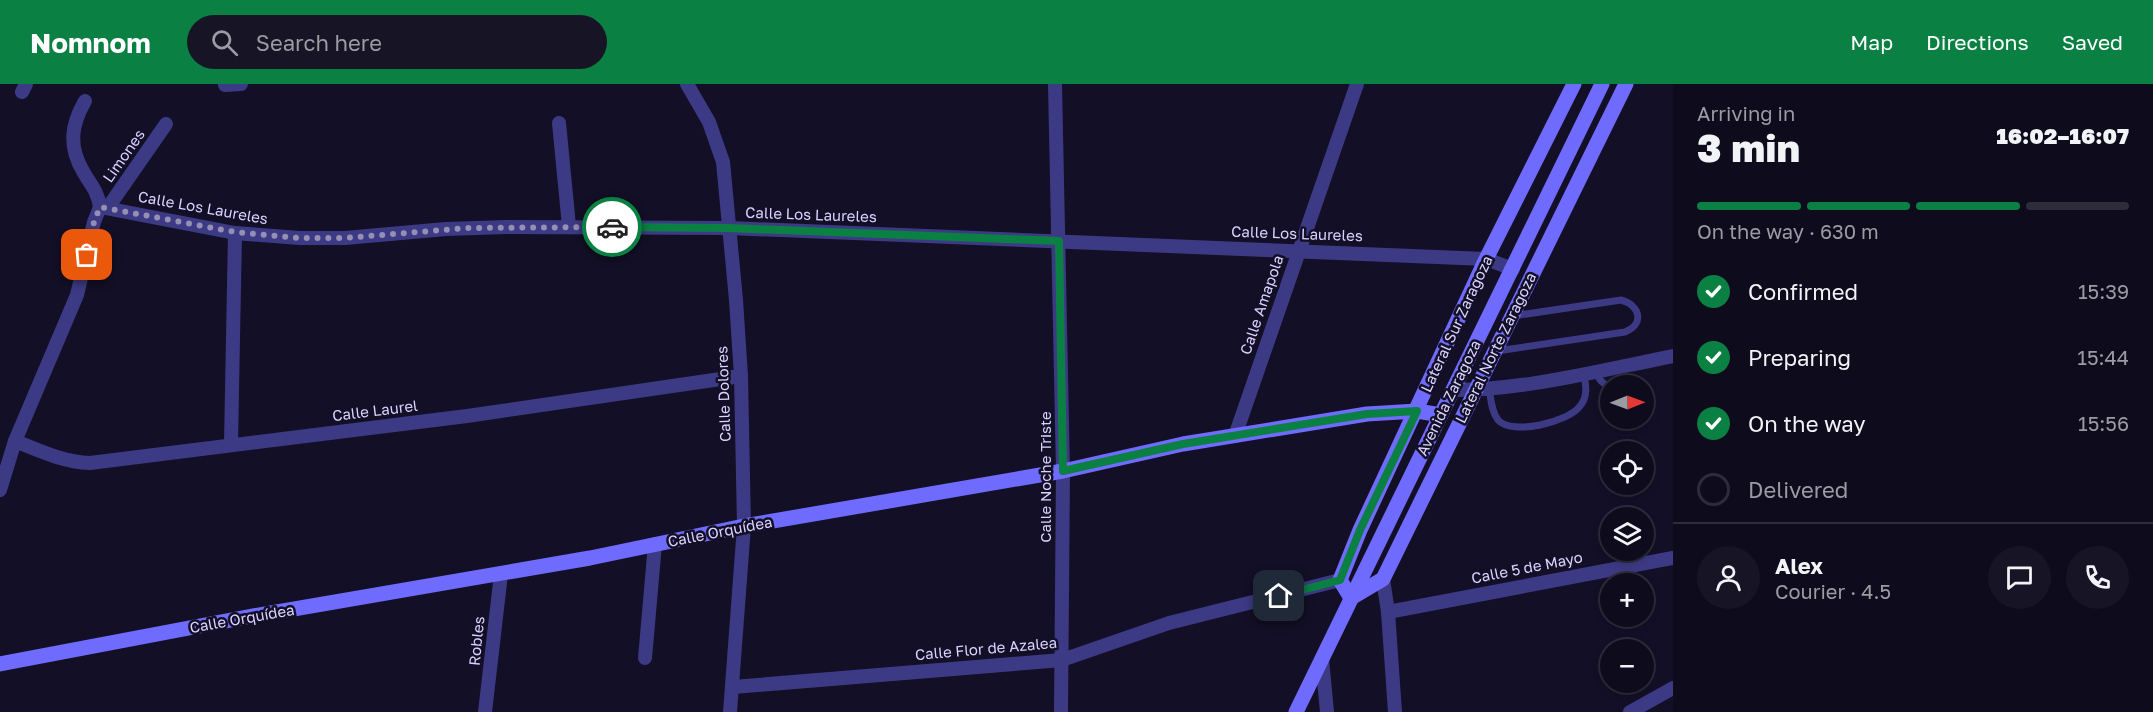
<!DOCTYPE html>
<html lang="en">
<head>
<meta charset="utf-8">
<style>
	:root { --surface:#0e0b1c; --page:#171425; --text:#f1f3f6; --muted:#9b9ba3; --line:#2e2b3b; --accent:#0b8043 }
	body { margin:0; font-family:"Golos Text",sans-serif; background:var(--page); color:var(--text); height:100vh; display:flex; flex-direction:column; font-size:22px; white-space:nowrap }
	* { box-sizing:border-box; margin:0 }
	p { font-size:20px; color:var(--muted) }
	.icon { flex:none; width:33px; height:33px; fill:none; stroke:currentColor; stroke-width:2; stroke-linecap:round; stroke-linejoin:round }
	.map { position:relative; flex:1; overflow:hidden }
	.panel { display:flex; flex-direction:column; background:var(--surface); width:480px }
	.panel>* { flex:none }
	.needle { width:39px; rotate:89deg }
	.buttons { position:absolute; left:1600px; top:291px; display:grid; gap:12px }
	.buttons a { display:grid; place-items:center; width:54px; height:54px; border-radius:50%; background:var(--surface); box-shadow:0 3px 9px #0003,0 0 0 2px var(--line); font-size:30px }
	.pin { position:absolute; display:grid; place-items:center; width:51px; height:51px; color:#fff; margin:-26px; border-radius:12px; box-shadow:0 3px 9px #0006 }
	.courier { position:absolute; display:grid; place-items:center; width:60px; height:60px; margin:-30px; border:4px solid #0b8043; border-radius:50%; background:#fff; color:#222; box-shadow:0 2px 8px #0007 }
	.summary em { font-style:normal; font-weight:800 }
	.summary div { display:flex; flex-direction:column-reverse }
	.summary { display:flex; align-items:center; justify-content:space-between; height:102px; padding:0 24px }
	h1 { font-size:39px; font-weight:800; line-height:45px }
	.bar { display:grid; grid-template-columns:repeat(4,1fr); gap:9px 6px; align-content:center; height:72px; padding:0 24px }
	.bar i { height:8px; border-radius:4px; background:var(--line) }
	.bar .selected { background:var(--accent) }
	.bar p { grid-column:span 4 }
	.line { display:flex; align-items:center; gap:15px; padding:0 24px; border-top:2px solid var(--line) }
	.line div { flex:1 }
	.round { display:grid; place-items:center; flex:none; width:63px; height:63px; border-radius:32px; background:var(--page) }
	ol { padding:0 24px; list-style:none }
	li { display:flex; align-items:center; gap:18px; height:66px }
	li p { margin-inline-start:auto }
	li .icon { padding:6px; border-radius:50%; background:var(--accent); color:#fff; stroke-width:4 }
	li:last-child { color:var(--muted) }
	li i { width:33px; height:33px; border:3px solid var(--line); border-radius:50% }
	header { display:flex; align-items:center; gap:36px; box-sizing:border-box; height:84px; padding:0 30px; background:var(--accent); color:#fff }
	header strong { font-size:28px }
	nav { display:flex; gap:33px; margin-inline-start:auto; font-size:21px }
	.search { width:420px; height:54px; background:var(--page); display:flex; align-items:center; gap:15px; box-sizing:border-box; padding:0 21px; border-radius:33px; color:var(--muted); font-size:22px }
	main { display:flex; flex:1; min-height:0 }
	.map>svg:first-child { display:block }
</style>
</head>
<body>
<header>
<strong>Nomnom</strong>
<div class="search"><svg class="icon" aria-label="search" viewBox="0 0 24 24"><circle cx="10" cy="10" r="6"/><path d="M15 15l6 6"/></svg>Search here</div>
<nav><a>Map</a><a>Directions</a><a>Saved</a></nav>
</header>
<main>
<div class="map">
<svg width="1673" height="628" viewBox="0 0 1673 628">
	<rect width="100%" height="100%" fill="#130f26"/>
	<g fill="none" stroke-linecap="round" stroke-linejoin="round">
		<g stroke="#3d3a85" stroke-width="7">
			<path d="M 1497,267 L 1625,248 C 1645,240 1640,221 1621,216 L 1513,232"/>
			<polyline points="1594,287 1601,297 1611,305"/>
			<path d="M 1489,304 C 1491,314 1491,327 1498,336 C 1512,352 1569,338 1580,322 C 1588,313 1586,301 1584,291"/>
		</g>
		<g stroke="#3d3a85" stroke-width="14">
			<polyline points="687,0 709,38 723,78 736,216 741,292 744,442 730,628"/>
			<polyline points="1055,0 1063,387 1061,628"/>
			<polyline points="225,1 241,0"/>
			<polyline points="22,8 26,0"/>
			<path d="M 85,17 C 71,41 68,63 84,89 C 91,101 98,108 100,123"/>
			<polyline points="559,39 569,142"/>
			<polyline points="109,122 166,40"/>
			<path d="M 1453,306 C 1527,306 1601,286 1673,272"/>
			<polyline points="1235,352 1357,0"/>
			<path d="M 15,357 C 40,367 63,378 90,379 L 467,332 L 741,292"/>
			<polyline points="231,360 235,149"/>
			<polyline points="0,406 15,357 77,211 94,138 100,123 235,149 300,154 345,154 446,145 507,143 729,144 1486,175 1513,185"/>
			<polyline points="1383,495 1388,528 1395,628"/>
			<polyline points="1388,528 1673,474"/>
			<polyline points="645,574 655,460"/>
			<polyline points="1322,575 1327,628"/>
			<polyline points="733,603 1062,576 1169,539 1340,496"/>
			<polyline points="485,628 501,490"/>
			<polyline points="1630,628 1673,604"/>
		</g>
		<g stroke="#6f6bff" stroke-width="15">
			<polyline points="1574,0 1486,175 1360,446 1340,496 1351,514 1383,495 1626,0"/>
			<polyline points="0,580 247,533 590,474 744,442 1063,387 1183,360 1367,330 1417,327 1441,331"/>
			<polyline points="1296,628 1602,0"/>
		</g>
	</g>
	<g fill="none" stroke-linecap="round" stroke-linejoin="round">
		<polyline stroke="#948fb3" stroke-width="6" stroke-dasharray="0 10.8" points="87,171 94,138 100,123 235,148 300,154 345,154 467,144 612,143"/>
		<polyline stroke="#0b8043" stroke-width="8" points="612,143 729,144 1059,157 1063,387 1183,360 1367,330 1417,327 1360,446 1340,496 1279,512"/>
	</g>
	<g text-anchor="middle" stroke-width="5" stroke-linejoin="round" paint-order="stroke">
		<g font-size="15" fill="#d9d4ff" stroke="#130f26">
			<text transform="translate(124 72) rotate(-55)" y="5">Limones</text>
			<text transform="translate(203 124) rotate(10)" y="5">Calle Los Laureles</text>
			<text transform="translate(811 131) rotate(2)" y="5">Calle Los Laureles</text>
			<text transform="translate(1297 150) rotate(2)" y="5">Calle Los Laureles</text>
			<text transform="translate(1262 221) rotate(-71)" y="5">Calle Amapola</text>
			<text transform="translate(1457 240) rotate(-65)" y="5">Lateral Sur Zaragoza</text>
			<text transform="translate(1496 264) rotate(-64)" y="5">Lateral Norte Zaragoza</text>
			<text transform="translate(724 310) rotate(-92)" y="5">Calle Dolores</text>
			<text transform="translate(1449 314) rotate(-64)" y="5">Avenida Zaragoza</text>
			<text transform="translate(375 327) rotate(-7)" y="5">Calle Laurel</text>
			<text transform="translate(1046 393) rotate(-90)" y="5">Calle Noche Triste</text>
			<text transform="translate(720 448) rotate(-11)" y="5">Calle Orquídea</text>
			<text transform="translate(1527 484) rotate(-11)" y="5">Calle 5 de Mayo</text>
			<text transform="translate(242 535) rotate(-10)" y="5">Calle Orquídea</text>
			<text transform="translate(477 557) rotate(-84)" y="5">Robles</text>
			<text transform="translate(986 565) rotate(-5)" y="5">Calle Flor de Azalea</text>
		</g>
	</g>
</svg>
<div class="buttons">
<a><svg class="needle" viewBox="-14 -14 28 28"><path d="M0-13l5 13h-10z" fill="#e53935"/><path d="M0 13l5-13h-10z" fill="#9b9ba3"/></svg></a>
<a><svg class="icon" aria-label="locate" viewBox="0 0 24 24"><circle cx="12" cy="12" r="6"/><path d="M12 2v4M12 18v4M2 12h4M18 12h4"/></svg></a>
<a><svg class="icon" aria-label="layers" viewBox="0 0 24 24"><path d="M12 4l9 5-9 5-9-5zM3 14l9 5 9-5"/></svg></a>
<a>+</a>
<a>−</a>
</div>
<div class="pin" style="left:87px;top:171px;background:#ea580c"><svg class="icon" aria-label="bag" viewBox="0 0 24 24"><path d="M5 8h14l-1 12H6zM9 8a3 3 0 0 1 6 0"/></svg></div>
<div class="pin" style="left:1279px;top:512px;background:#1f2937"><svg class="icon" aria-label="home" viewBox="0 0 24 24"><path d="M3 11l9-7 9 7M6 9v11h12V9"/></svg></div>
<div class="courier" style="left:612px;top:143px"><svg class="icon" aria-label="car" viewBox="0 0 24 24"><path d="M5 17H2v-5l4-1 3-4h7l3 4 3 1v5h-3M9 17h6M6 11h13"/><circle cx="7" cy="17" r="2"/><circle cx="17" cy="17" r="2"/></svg></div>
</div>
<section class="panel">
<div class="summary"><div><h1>3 min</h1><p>Arriving in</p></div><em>16:02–16:07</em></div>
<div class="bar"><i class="selected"></i><i class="selected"></i><i class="selected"></i><i></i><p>On the way · 630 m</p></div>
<ol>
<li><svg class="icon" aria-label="check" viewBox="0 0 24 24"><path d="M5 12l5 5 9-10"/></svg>Confirmed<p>15:39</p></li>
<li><svg class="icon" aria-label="check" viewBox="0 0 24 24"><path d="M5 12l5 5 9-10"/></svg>Preparing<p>15:44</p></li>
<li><svg class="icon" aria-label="check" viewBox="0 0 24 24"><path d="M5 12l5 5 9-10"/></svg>On the way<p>15:56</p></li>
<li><i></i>Delivered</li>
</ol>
<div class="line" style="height:108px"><a class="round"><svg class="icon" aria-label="person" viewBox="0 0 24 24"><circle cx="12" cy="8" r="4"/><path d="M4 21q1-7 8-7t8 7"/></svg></a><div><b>Alex</b><p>Courier · 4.5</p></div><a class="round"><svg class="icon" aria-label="chat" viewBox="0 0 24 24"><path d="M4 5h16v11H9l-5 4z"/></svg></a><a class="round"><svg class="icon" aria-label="phone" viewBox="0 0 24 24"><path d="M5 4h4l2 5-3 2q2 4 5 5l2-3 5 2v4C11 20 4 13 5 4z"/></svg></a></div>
</section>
</main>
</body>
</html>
